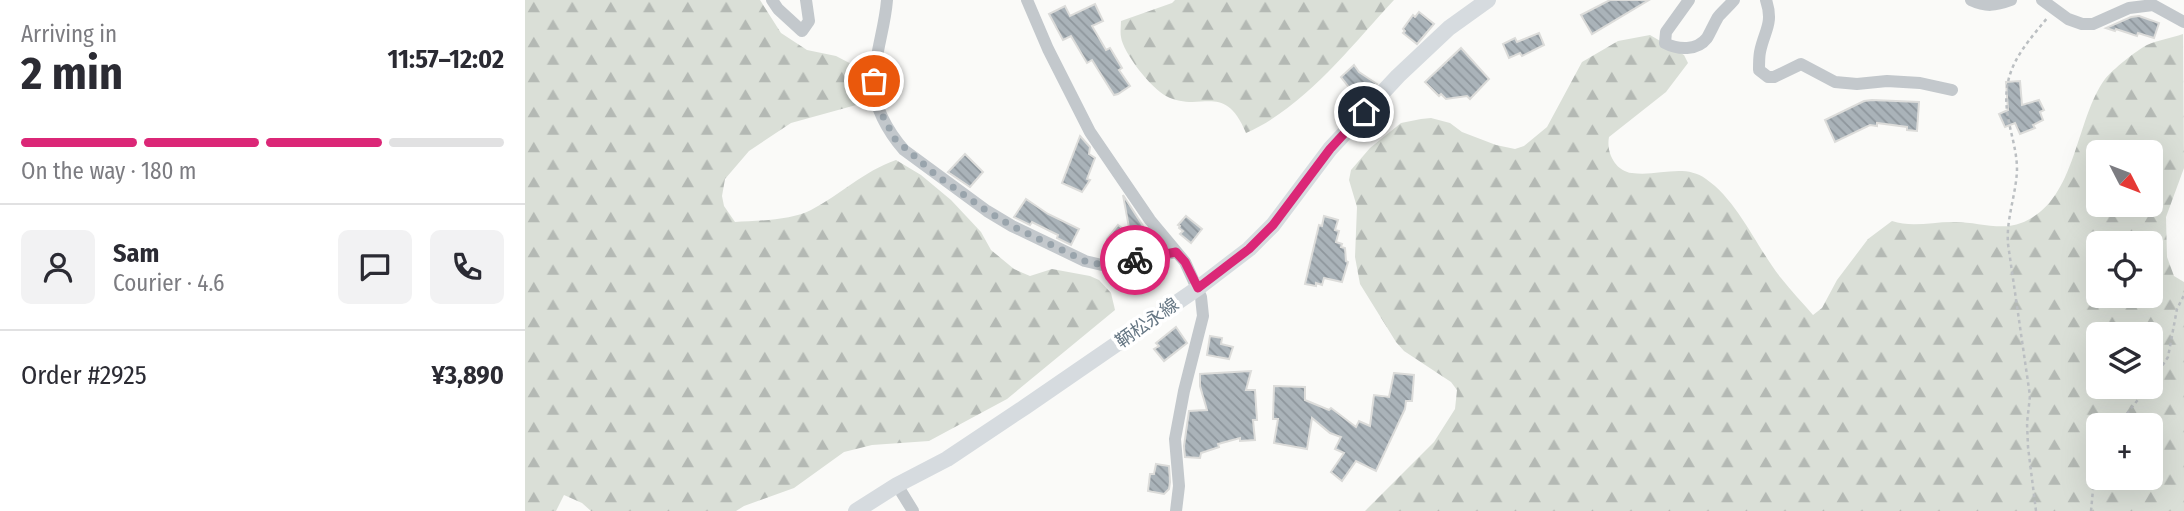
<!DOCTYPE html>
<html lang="en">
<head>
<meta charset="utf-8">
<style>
	:root { --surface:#fff; --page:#f2f2f3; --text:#2b2b33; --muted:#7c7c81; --line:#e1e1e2; --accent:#db2777 }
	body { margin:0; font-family:"Fira Sans Condensed","Noto Sans JP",sans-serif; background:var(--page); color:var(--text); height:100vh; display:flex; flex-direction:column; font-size:26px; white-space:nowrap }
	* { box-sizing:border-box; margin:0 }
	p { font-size:23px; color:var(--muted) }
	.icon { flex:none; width:38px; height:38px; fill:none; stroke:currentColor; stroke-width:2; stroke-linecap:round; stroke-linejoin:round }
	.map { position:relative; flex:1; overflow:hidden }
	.drawer { display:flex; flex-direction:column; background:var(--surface); width:525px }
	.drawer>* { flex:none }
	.needle { width:46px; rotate:132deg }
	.buttons { position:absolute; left:1561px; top:140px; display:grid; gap:14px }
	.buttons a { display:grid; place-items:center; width:77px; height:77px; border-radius:10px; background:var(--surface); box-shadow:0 7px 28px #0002; font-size:35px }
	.pin { position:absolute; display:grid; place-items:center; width:60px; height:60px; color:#fff; margin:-30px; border:4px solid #fff; border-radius:50%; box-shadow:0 2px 7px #0007 }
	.courier { position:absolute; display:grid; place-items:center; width:70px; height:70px; margin:-35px; border:5px solid #db2777; border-radius:50%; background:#fff; color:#222; box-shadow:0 2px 9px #0007 }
	.headline em { font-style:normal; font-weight:700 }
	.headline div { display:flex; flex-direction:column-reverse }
	.headline { display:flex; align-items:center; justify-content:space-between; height:119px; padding:0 21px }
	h1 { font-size:46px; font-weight:700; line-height:52px }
	.bar { display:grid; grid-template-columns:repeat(4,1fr); gap:10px 7px; align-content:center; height:84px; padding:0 21px }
	.bar i { height:9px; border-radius:5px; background:var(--line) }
	.bar .current { background:var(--accent) }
	.bar p { grid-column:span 4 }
	.line { display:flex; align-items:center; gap:18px; padding:0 21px; border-top:2px solid var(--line) }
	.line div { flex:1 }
	.round { display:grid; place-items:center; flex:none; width:74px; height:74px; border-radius:10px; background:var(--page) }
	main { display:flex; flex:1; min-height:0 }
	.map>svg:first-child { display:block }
</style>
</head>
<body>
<main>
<section class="drawer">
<div class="headline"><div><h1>2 min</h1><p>Arriving in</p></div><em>11:57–12:02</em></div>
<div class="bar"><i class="current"></i><i class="current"></i><i class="current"></i><i></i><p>On the way · 180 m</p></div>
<div class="line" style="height:126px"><a class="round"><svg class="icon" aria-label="person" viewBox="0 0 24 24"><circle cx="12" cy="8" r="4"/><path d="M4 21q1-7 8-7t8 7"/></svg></a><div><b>Sam</b><p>Courier · 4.6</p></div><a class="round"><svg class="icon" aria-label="chat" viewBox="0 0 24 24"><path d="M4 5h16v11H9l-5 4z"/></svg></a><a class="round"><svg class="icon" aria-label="phone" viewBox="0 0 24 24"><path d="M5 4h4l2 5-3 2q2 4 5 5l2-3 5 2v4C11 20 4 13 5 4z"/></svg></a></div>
<div class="line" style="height:91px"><div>Order #2925</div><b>¥3,890</b></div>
</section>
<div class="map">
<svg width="1659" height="511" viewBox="0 0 1659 511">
	<defs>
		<pattern id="forest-firs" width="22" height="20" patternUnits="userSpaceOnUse" patternTransform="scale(1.75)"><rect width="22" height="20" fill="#dadfd7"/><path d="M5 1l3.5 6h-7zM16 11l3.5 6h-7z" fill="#b4b9b4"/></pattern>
		<pattern id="building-back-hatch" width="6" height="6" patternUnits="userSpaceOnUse" patternTransform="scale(1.75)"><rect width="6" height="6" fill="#aab3b9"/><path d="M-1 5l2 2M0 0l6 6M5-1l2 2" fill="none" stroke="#8e969c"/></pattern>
	</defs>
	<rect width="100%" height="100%" fill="#fafaf8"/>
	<g fill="url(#forest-firs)" fill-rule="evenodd">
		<path d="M 0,0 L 235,0 L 256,33 L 282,50 L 311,56 L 336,69 L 355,91 L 350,99 L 342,102 L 266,123 L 224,151 L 200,179 L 197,196 L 199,206 L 210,222 C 231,221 267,220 286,210 C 315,195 339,171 371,160 L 396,175 L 426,200 L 456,232 L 466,250 L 489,269 L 505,276 L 527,269 L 565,276 L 574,280 L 586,293 L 590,310 L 482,399 L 404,441 L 347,445 L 319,452 L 269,488 L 219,506 L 211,511 L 66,511 L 57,503 L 39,495 L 31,511 L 0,511 Z"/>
		<path d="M 650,0 L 869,0 C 826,46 780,107 721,133 C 699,80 676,114 641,96 C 627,89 598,53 596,37 C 595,32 596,26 596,21 L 647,3 Z"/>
		<path d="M 1658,34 L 1659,168 L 1641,217 L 1642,257 L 1649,276 L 1659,282 L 1659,511 L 840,511 L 909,442 L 930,409 L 932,390 L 926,382 L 879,351 L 871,342 L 835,284 L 830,257 L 832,207 L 824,180 L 826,170 L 845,148 L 876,123 L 896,119 L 906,118 L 925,123 L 937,132 L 971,145 L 990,149 L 999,146 L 1022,127 L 1057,62 L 1093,41 L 1125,35 L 1159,55 L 1163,63 L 1141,92 L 1084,137 C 1081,152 1090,171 1107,173 C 1132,177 1159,163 1181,179 C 1213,201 1232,248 1256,278 C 1266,291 1278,303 1288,315 L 1297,308 L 1312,280 L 1343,239 L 1367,221 C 1388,228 1410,221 1431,222 C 1451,222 1477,231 1496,223 C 1552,202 1549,122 1580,79 C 1587,70 1612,50 1622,45 C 1633,40 1646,38 1658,34 ZM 1573,152 L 1626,152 L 1626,205 L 1573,205 ZM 1573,243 L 1626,243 L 1626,296 L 1573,296 ZM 1573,334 L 1626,334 L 1626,387 L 1573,387 ZM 1573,425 L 1626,425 L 1626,478 L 1573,478 Z"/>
	</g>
	<g fill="url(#building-back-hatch)" stroke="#dcdcda" stroke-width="2">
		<polygon points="1085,0 1124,0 1067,34 1056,15"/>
		<polygon points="570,4 578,21 567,26 581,50 585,48 597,68 594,70 605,86 593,94 589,95 567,60 562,63 546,36 538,40 524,14 540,6 545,16"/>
		<polygon points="894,12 909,24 892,44 878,33 880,31 878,29 888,15 890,17"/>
		<polygon points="1614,16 1634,23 1629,38 1613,33 1612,36 1591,29 1590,31 1581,28 1606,17"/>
		<polygon points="1014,33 1019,45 997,56 995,53 984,58 978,44 990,38 992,42"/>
		<polygon points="936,48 964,79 945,99 942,96 921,99 916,94 914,96 900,82"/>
		<polygon points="829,65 834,72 852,84 834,100 816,77"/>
		<polygon points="1495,81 1497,105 1514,100 1519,110 1515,112 1518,120 1508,125 1510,128 1495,134 1490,123 1480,127 1474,114 1483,110 1481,82"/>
		<polygon points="1347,100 1394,102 1392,131 1382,130 1382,127 1352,123 1352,126 1345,125 1310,142 1300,120 1339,101"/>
		<polygon points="555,136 565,147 564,154 570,158 562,179 565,180 557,192 537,183"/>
		<polygon points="440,154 458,172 445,187 423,172"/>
		<polygon points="598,195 618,226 605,233"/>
		<polygon points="501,199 523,214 554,229 546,245 532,238 533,235 507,222 505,225 489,217"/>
		<polygon points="661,216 677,229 666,243 655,234 658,231 654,228 655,226 653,225"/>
		<polygon points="799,216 813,220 810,230 814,231 811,242 817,244 816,247 820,248 821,261 823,262 817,282 799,278 797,285 791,283 791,286 780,284 794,225 797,226"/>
		<polygon points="593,225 611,239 601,252 582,239"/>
		<polygon points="651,327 662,343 639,361 629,349 634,346 631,343"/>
		<polygon points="685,336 697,338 696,344 708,347 704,359 682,355"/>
		<polygon points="726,371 721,390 730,390 732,420 728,420 730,440 715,441 715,438 693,444 694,447 676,453 675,458 660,457 659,446 664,411 682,410 675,386 675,374"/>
		<polygon points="869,373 889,375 887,401 881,401 880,409 851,471 831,461 817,481 806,472 819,453 810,449 816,437 805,433 787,418 782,449 749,443 753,419 748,419 749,386 780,387 780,400 804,410 806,408 831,427 834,421 845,426 849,395 864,397"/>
		<polygon points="631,464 644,466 645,482 644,489 639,494 623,491 625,474 629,474"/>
	</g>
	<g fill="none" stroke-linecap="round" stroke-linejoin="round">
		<g stroke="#bbbfc2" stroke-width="2.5" stroke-dasharray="3.5 3.5" stroke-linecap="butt">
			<polyline points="1626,383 1643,357 1652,309 1659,295"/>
			<polyline points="1593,425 1623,387"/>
			<path d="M 1511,511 L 1503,447 L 1502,423 L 1505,396 L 1483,244 C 1481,219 1491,195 1492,170 C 1492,151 1486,135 1483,117 C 1475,72 1496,50 1523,17"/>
			<polyline points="1566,511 1570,468 1573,459"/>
		</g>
		<g stroke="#c3c8cc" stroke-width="12">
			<polyline points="247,0 253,9 277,31 284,21 281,0"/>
			<path d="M 362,0 C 360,27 350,54 349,81 C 347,105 364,133 379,150 L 462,211 L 487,226 L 560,261 L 577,265 L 594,263 L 651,252"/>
			<polyline points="502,0 523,49 565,132 625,220 660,262 676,297 678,316 659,391 650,439 654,486 651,511"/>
			<path d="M 1164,0 L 1141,32 L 1140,43 C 1153,50 1172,51 1182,38 C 1186,31 1189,24 1193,17 C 1198,11 1204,6 1209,0"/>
			<path d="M 1241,0 C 1249,24 1239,31 1235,52 C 1234,57 1234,64 1234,70 L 1243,77 L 1249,77 L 1276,64 L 1310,82 L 1332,84 L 1362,81 L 1395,83 L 1427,90"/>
			<path d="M 1446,0 C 1461,7 1470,6 1486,0"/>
			<polyline points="1517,0 1543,19 1557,24 1568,24 1604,8 1628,5 1659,22"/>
			<polyline points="372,485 388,511"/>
		</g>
		<polyline stroke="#d6dbdf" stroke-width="16" points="331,511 372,485 422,459 500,407 673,288 724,249 748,225 805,149 873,76 924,28 963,0"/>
	</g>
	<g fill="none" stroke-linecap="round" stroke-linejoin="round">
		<polyline stroke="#99a4ac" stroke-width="7" stroke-dasharray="0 12.6" points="349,81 349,94 353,107 370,139 412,176 462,211 487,226 560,261 577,265 610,260"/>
		<polyline stroke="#db2777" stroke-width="9" points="610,260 651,252 660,262 673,288 724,249 748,225 805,149 839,112"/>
	</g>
	<g text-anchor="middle" stroke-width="7" stroke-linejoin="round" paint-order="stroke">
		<g font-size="18" fill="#657683" stroke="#fff">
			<text transform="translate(622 323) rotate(-35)" y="6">鞆松永線</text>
		</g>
	</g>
</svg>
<div class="buttons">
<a><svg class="needle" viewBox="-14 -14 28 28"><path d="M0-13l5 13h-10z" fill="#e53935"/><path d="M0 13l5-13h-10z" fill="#7c7c81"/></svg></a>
<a><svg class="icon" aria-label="locate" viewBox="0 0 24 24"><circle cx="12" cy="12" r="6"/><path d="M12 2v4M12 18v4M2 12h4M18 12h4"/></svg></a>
<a><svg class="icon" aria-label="layers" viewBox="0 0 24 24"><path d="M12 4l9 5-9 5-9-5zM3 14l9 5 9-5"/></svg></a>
<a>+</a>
</div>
<div class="pin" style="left:349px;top:81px;background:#ea580c"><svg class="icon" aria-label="bag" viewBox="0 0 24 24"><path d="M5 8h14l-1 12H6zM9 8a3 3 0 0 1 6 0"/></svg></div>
<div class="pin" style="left:839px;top:112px;background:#1f2937"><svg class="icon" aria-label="home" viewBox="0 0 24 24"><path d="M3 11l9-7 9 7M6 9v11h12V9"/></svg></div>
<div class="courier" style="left:610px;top:260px"><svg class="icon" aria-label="bike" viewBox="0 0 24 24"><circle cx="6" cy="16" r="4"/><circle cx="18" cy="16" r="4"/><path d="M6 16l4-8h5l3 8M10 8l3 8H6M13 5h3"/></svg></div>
</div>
</main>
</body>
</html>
